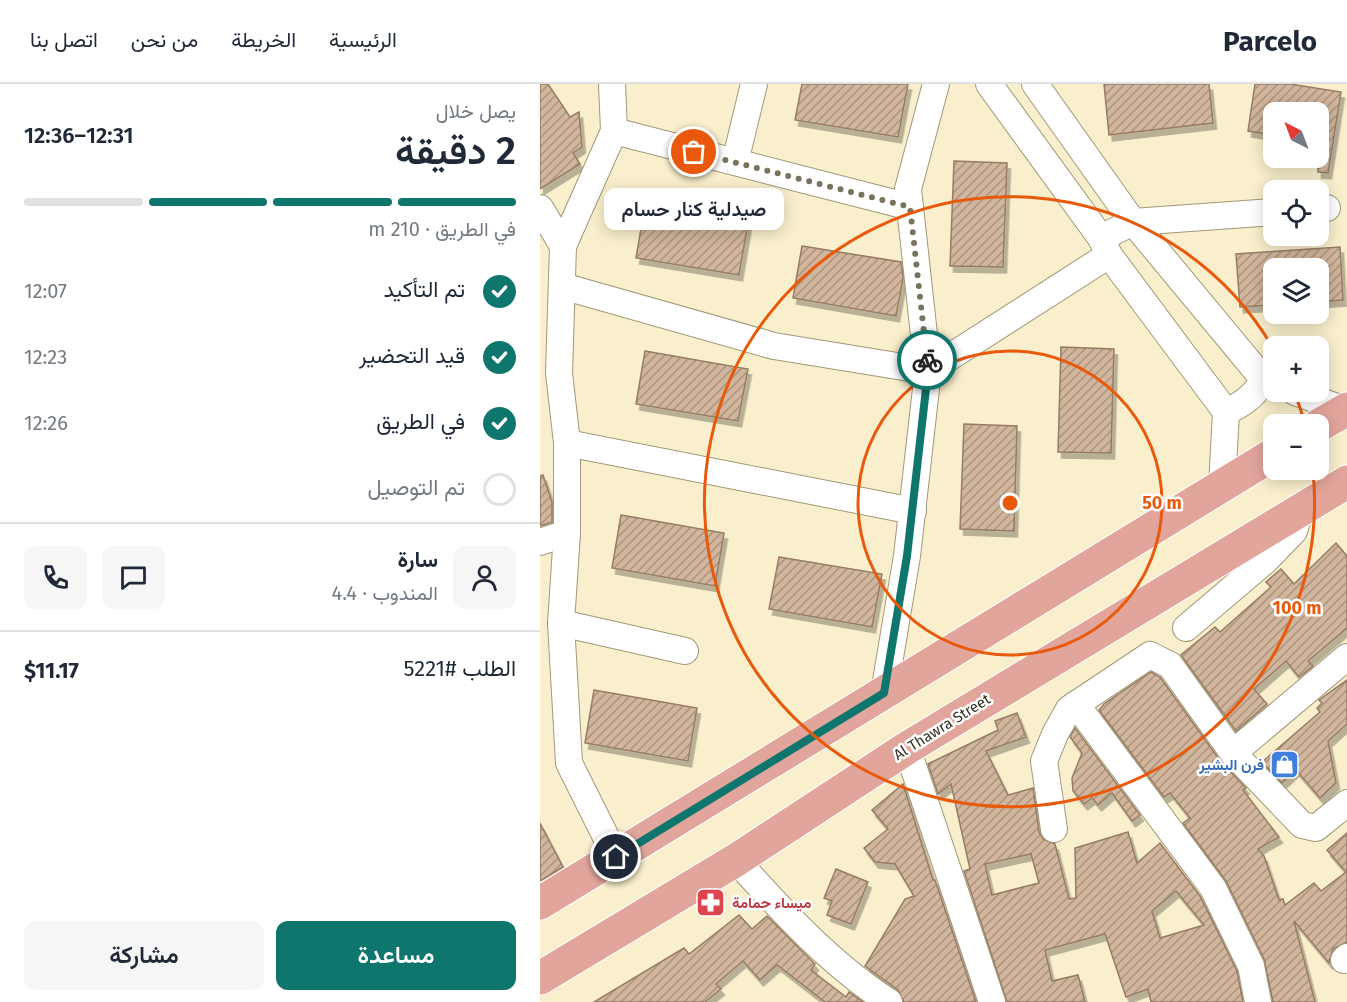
<!DOCTYPE html>
<html lang="ar">
<head>
<meta charset="utf-8">
<style>
	:root { --surface:#fff; --page:#f6f6f7; --text:#1f2937; --muted:#747a83; --line:#e0e1e3; --accent:#0f766e }
	body { margin:0; font-family:"Fira Sans",Vazirmatn,sans-serif; background:var(--page); color:var(--text); direction:rtl; height:100vh; display:flex; flex-direction:column; font-size:22px; white-space:nowrap }
	* { box-sizing:border-box; margin:0 }
	p { font-size:20px; color:var(--muted) }
	.icon { flex:none; width:33px; height:33px; fill:none; stroke:currentColor; stroke-width:2; stroke-linecap:round; stroke-linejoin:round }
	.map { position:relative; flex:1; overflow:hidden; direction:ltr }
	.drawer { display:flex; flex-direction:column; background:var(--surface); width:540px }
	.drawer>* { flex:none }
	.needle { width:39px; rotate:318deg }
	.controls { position:absolute; left:723px; top:18px; display:grid; gap:12px }
	.controls a { display:grid; place-items:center; width:66px; height:66px; border-radius:12px; background:var(--surface); box-shadow:0 3px 15px #0003; font-size:30px }
	.pin { position:absolute; display:grid; place-items:center; width:51px; height:51px; color:#fff; margin:-26px; border:3px solid #fff; border-radius:50%; box-shadow:0 2px 6px #0007 }
	.courier { position:absolute; display:grid; place-items:center; width:60px; height:60px; margin:-30px; border:4px solid #0f766e; border-radius:50%; background:#fff; color:#222; box-shadow:0 2px 8px #0007 }
	.bubble { position:absolute; height:42px; border-radius:12px; background:var(--surface); box-shadow:0 3px 15px #0003; font-size:20px; font-weight:600; line-height:42px; text-align:center; direction:rtl }
	.overview em { font-style:normal; font-weight:600 }
	.overview div { display:flex; flex-direction:column-reverse }
	.overview { display:flex; align-items:center; justify-content:space-between; height:102px; padding:0 24px }
	h1 { font-size:39px; font-weight:600; line-height:45px }
	.bar { display:grid; grid-template-columns:repeat(4,1fr); gap:9px 6px; align-content:center; height:72px; padding:0 24px }
	.bar i { height:8px; border-radius:4px; background:var(--line) }
	.bar .current { background:var(--accent) }
	.bar p { grid-column:span 4 }
	.line { display:flex; align-items:center; gap:15px; padding:0 24px; border-top:2px solid var(--line) }
	.line div { flex:1 }
	.round { display:grid; place-items:center; flex:none; width:63px; height:63px; border-radius:12px; background:var(--page) }
	ol { padding:0 24px; list-style:none }
	li { display:flex; align-items:center; gap:18px; height:66px }
	li p { margin-inline-start:auto }
	li .icon { padding:6px; border-radius:50%; background:var(--accent); color:#fff; stroke-width:4 }
	li:last-child { color:var(--muted) }
	li i { width:33px; height:33px; border:3px solid var(--line); border-radius:50% }
	.primary-button { display:flex; gap:12px; margin-top:auto; padding:12px 24px }
	.primary-button a { flex:1; height:69px; border-radius:12px; background:var(--accent); color:#fff; font-size:24px; font-weight:600; line-height:69px; text-align:center }
	.primary-button a+a { background:var(--page); color:var(--text) }
	header { display:flex; align-items:center; gap:36px; box-sizing:border-box; height:84px; padding:0 30px; background:var(--surface); border-bottom:2px solid var(--line) }
	header strong { font-size:28px }
	nav { display:flex; gap:33px; margin-inline-start:auto; font-size:21px }
	main { display:flex; flex:1; min-height:0 }
	.map>svg:first-child { display:block }
</style>
</head>
<body>
<header>
<strong>Parcelo</strong>
<nav><a>الرئيسية</a><a>الخريطة</a><a>من نحن</a><a>اتصل بنا</a></nav>
</header>
<main>
<div class="map">
<svg width="807" height="918" viewBox="0 0 807 918">
	<defs>
		<pattern id="building-hatch" width="6" height="6" patternUnits="userSpaceOnUse" patternTransform="scale(1.5)"><rect width="6" height="6" fill="#d1b59c"/><path d="M-1 1l2-2M0 6l6-6M5 7l2-2" fill="none" stroke="#aa947f"/></pattern>
		<filter id="shadow"><feDropShadow dx="3.5" dy="6" stdDeviation="0" flood-color="#0004"/></filter>
	</defs>
	<rect width="100%" height="100%" fill="#f9efcc"/>
	<g fill="url(#building-hatch)" stroke="#967c65" stroke-width="1.5" fill-rule="evenodd" filter="url(#shadow)">
		<polygon points="0,0 8,0 30,33 39,28 42,63 33,69 40,80 0,105"/>
		<polygon points="262,0 368,0 358,53 255,36"/>
		<polygon points="564,0 669,0 673,39 569,51"/>
		<polygon points="715,0 750,0 801,8 788,89 778,88 778,28 734,28 734,51 708,47"/>
		<polygon points="414,77 467,79 463,183 410,182"/>
		<polygon points="105,121 208,139 199,191 96,174"/>
		<polygon points="262,162 361,178 363,194 356,232 253,214"/>
		<polygon points="800,163 803,216 778,218 778,184 734,184 734,221 700,223 696,170"/>
		<polygon points="521,263 574,265 571,369 518,368"/>
		<polygon points="105,267 208,285 198,337 96,320"/>
		<polygon points="424,340 477,342 474,447 420,445"/>
		<polygon points="3,391 12,418 12,438 0,442 0,392"/>
		<polygon points="81,431 184,449 175,502 72,484"/>
		<polygon points="796,459 807,472 807,544 768,577 773,582 759,593 746,577 714,605 727,620 696,647 641,571 675,543 680,548 731,503 726,498 741,485 754,500"/>
		<polygon points="239,473 342,490 332,543 229,525"/>
		<polygon points="611,588 620,593 681,678 706,704 703,706 739,753 718,765 724,772 739,816 743,815 745,821 774,799 781,807 806,788 787,766 807,749 807,858 793,865 789,879 754,837 775,918 733,918 724,875 686,797 643,739 650,734 630,709 624,713 559,626 564,620"/>
		<polygon points="807,596 807,640 788,657 796,699 780,714 756,686 742,699 722,678 780,628 777,624 782,619 779,616"/>
		<polygon points="54,606 157,624 148,677 45,659"/>
		<path d="M 477,629 L 486,653 L 446,667 L 468,711 L 493,704 L 499,748 L 503,755 L 515,760 L 529,815 L 536,814 L 535,764 L 588,748 L 597,779 L 620,759 L 660,812 L 697,887 L 703,918 L 611,918 L 608,905 L 586,913 L 565,850 L 505,866 L 512,897 L 538,891 L 545,918 L 467,918 L 424,787 L 430,785 L 411,700 L 398,710 L 388,680 L 458,646 L 455,637 ZM 491,770 L 499,799 L 452,811 L 445,780 ZM 636,807 L 664,841 L 620,854 L 612,827 Z"/>
		<polygon points="535,644 600,731 592,737 572,709 558,721 552,714 544,720 533,707 532,694 542,669 530,653"/>
		<polygon points="363,700 393,796 395,796 436,918 364,918 358,906 325,882 365,815 374,812 355,780 335,778 324,764 348,745 332,726"/>
		<polygon points="0,739 23,783 0,797"/>
		<polygon points="296,785 328,798 311,840 287,831 292,817 284,814"/>
		<polygon points="199,831 212,845 227,832 275,880 271,886 306,913 309,908 323,918 285,918 237,881 220,896 203,877 176,900 181,905 165,918 54,918 144,864 149,870"/>
	</g>
	<g fill="none" stroke-linecap="round" stroke-linejoin="round">
		<defs>
			<g id="minor">
				<polyline points="72,0 74,47 23,162 19,289 27,359 27,449 21,539 29,679 76,773"/>
				<polyline points="449,0 561,154 569,171 686,328 682,402"/>
				<polyline points="495,0 593,138 724,296 734,299"/>
				<polyline points="74,47 370,123"/>
				<polyline points="195,78 214,0"/>
				<polyline points="0,124 23,162"/>
				<polyline points="778,125 787,124"/>
				<polyline points="561,154 593,138 734,128"/>
				<polyline points="22,202 234,262 388,287 569,171"/>
				<polyline points="755,308 805,326"/>
				<path d="M 686,328 C 703,320 714,312 724,296"/>
				<polyline points="27,359 373,427"/>
				<polyline points="0,458 27,449"/>
				<polyline points="21,539 145,567"/>
				<polyline points="646,544 726,476 754,447 761,425"/>
				<polyline points="344,609 367,472 388,287 368,105 396,0"/>
				<polyline points="536,620 673,804 711,882 718,918"/>
				<polyline points="367,664 452,918"/>
				<polyline points="693,669 807,573"/>
				<polyline points="514,745 504,677 515,650 529,625 610,571 630,581 693,669 762,741 776,744 807,719"/>
				<path d="M 196,776 C 242,827 290,880 349,918"/>
				<polyline points="804,876 807,873"/>
			</g>
			<g id="major">
				<polyline points="778,342 807,325"/>
				<polyline points="0,819 734,370"/>
				<polyline points="0,894 196,776 367,664 807,398"/>
			</g>
		</defs>
		<use href="#minor" stroke="#a19877" stroke-width="28"/>
		<use href="#major" stroke="#fff" stroke-width="35"/>
		<use href="#minor" stroke="#fff" stroke-width="26"/>
		<use href="#major" stroke="#e2a59c" stroke-width="33"/>
	</g>
	<g fill="none" stroke-linecap="round" stroke-linejoin="round">
		<polyline stroke="#78725e" stroke-width="6" stroke-dasharray="0 10.8" points="154,68 370,123 387,276"/>
		<polyline stroke="#0f766e" stroke-width="8" points="76,773 344,609 367,472 388,287 387,276"/>
	</g>
	<g fill="none" stroke="#e8590c" stroke-width="3">
		<circle cx="470" cy="419" r="152"/>
		<path d="M755 310A305 305 0 0 1 765 340M773 387A305 305 0 1 1 733 264"/>
	</g>
	<defs>
		<symbol id="shop-square" viewBox="-11 -11 22 22"><rect x="-9" y="-9" width="18" height="18" rx="4" fill="#3f7fe0" stroke="#fff"/><path d="M-5-2.5h2.3a2.7 3.5 0 0 1 5.4 0H5L5.5 6h-11ZM-1.5-2.5h3a1.5 2.3 0 0 0-3 0Z" fill="#fff"/></symbol>
		<symbol id="pharmacy-square" viewBox="-11 -11 22 22"><rect x="-9" y="-9" width="18" height="18" rx="4" fill="#e0444e" stroke="#fff"/><path d="M-2-6h4v4h4v4h-4v4h-4v-4h-4v-4h4Z" fill="#fff"/></symbol>
	</defs>
	<g fill-rule="evenodd">
		<use href="#shop-square" x="728" y="664" width="33" height="33"/>
		<use href="#pharmacy-square" x="154" y="802" width="33" height="33"/>
	</g>
	<g text-anchor="middle" stroke-width="5" stroke-linejoin="round" paint-order="stroke">
		<g font-size="15" fill="#332f22" stroke="#fff">
			<text transform="translate(402 643) rotate(-32)" y="5">Al Thawra Street</text>
		</g>
		<g font-size="15" font-weight="bold" fill="#366cbe" stroke="#fff" text-anchor="end">
			<text x="724" y="686">فرن البشير</text>
		</g>
		<g font-size="15" font-weight="bold" fill="#be3a42" stroke="#fff" text-anchor="start">
			<text x="192" y="824">ميساء حمامة</text>
		</g>
	</g>
	<circle cx="470" cy="419" r="9" fill="#e8590c" stroke="#fff" stroke-width="3"/>
	<g font-size="18" text-anchor="middle" font-weight="bold" fill="#e8590c" stroke="#fff" stroke-width="5" stroke-linejoin="round" paint-order="stroke">
		<text x="622" y="425">50 m</text>
		<text x="757" y="530">100 m</text>
	</g>
</svg>
<div class="controls">
<a><svg class="needle" viewBox="-14 -14 28 28"><path d="M0-13l5 13h-10z" fill="#e53935"/><path d="M0 13l5-13h-10z" fill="#747a83"/></svg></a>
<a><svg class="icon" aria-label="locate" viewBox="0 0 24 24"><circle cx="12" cy="12" r="6"/><path d="M12 2v4M12 18v4M2 12h4M18 12h4"/></svg></a>
<a><svg class="icon" aria-label="layers" viewBox="0 0 24 24"><path d="M12 4l9 5-9 5-9-5zM3 14l9 5 9-5"/></svg></a>
<a>+</a>
<a>−</a>
</div>
<div class="pin" style="left:154px;top:68px;background:#ea580c"><svg class="icon" aria-label="bag" viewBox="0 0 24 24"><path d="M5 8h14l-1 12H6zM9 8a3 3 0 0 1 6 0"/></svg></div>
<div class="pin" style="left:76px;top:773px;background:#1f2937"><svg class="icon" aria-label="home" viewBox="0 0 24 24"><path d="M3 11l9-7 9 7M6 9v11h12V9"/></svg></div>
<div class="courier" style="left:387px;top:276px"><svg class="icon" aria-label="bike" viewBox="0 0 24 24"><circle cx="6" cy="16" r="4"/><circle cx="18" cy="16" r="4"/><path d="M6 16l4-8h5l3 8M10 8l3 8H6M13 5h3"/></svg></div>
<div class="bubble" style="left:64px;top:104px;width:180px">صيدلية كنار حسام</div>
</div>
<section class="drawer">
<div class="overview"><div><h1>2 دقيقة</h1><p>يصل خلال</p></div><em>12:31–12:36</em></div>
<div class="bar"><i class="current"></i><i class="current"></i><i class="current"></i><i></i><p>في الطريق · 210 m</p></div>
<ol>
<li><svg class="icon" aria-label="check" viewBox="0 0 24 24"><path d="M5 12l5 5 9-10"/></svg>تم التأكيد<p>12:07</p></li>
<li><svg class="icon" aria-label="check" viewBox="0 0 24 24"><path d="M5 12l5 5 9-10"/></svg>قيد التحضير<p>12:23</p></li>
<li><svg class="icon" aria-label="check" viewBox="0 0 24 24"><path d="M5 12l5 5 9-10"/></svg>في الطريق<p>12:26</p></li>
<li><i></i>تم التوصيل</li>
</ol>
<div class="line" style="height:108px"><a class="round"><svg class="icon" aria-label="person" viewBox="0 0 24 24"><circle cx="12" cy="8" r="4"/><path d="M4 21q1-7 8-7t8 7"/></svg></a><div><b>سارة</b><p>المندوب · 4.4</p></div><a class="round"><svg class="icon" aria-label="chat" viewBox="0 0 24 24"><path d="M4 5h16v11H9l-5 4z"/></svg></a><a class="round"><svg class="icon" aria-label="phone" viewBox="0 0 24 24"><path d="M5 4h4l2 5-3 2q2 4 5 5l2-3 5 2v4C11 20 4 13 5 4z"/></svg></a></div>
<div class="line" style="height:78px"><div>الطلب #5221</div><b>$11.17</b></div>
<div class="primary-button"><a>مساعدة</a><a>مشاركة</a></div>
</section>
</main>
</body>
</html>
